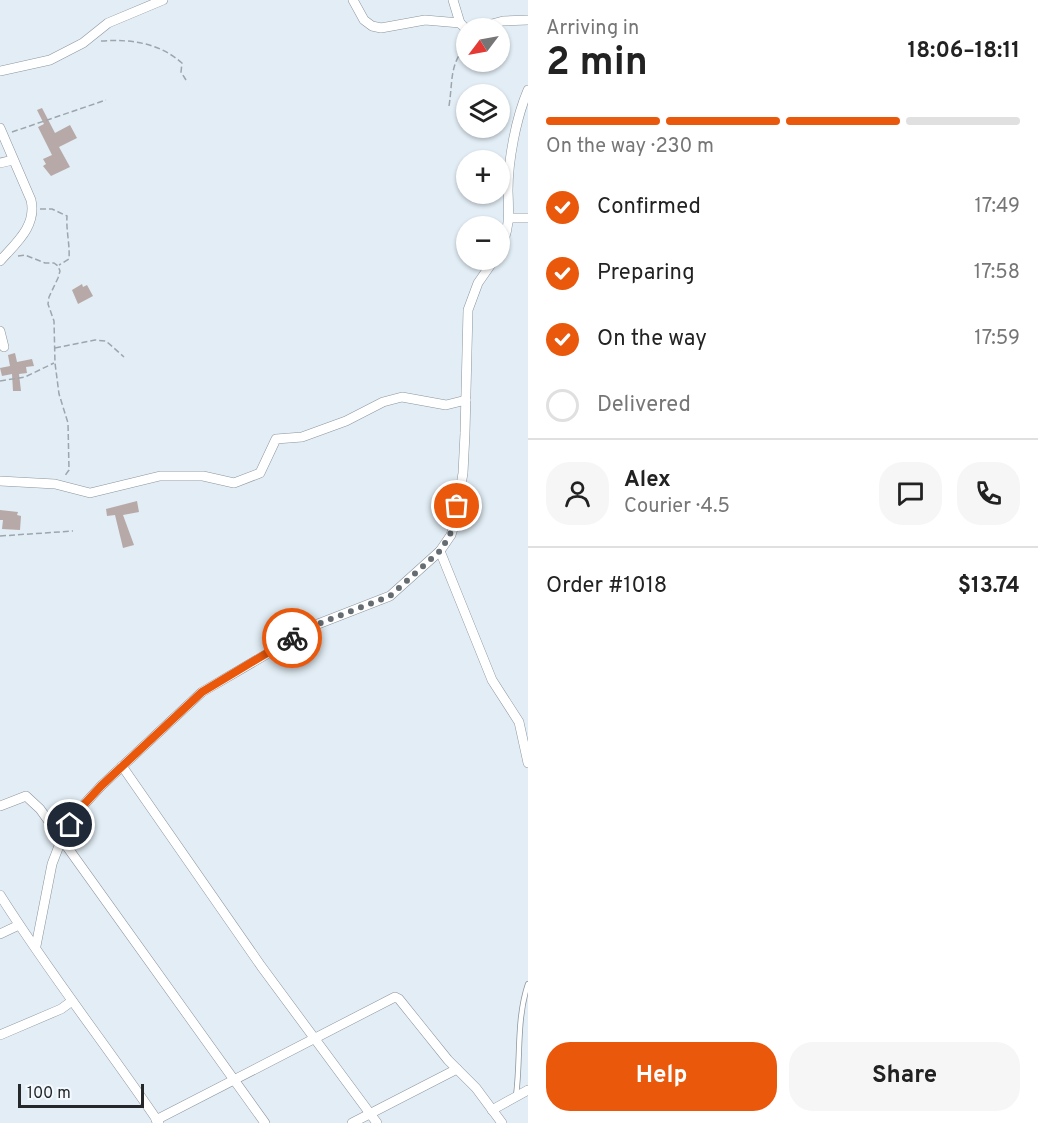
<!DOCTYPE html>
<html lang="en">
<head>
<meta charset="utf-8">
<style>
	:root { --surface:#fff; --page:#f6f6f6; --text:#222; --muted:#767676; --line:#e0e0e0; --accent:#ea580c }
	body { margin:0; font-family:Overpass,sans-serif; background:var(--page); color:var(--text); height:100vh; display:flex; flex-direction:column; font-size:22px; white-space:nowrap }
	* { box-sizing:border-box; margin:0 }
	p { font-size:20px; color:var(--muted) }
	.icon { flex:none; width:33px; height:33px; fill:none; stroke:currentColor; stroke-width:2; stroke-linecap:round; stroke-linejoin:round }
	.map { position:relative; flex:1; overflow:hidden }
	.side { display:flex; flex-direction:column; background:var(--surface); width:510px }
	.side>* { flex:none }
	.needle { width:39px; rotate:238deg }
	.tools { position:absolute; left:456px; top:18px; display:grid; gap:12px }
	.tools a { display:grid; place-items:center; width:54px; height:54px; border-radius:50%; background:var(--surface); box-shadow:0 2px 4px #0004; font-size:30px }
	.scale { position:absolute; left:18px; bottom:15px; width:126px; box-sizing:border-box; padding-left:6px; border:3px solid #24282b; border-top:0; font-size:16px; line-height:21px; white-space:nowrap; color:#24282b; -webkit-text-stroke:4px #f3f9ff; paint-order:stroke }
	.pin { position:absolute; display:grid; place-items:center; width:51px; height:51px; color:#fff; margin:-26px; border:3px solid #fff; border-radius:50%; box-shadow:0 2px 6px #0007 }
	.courier { position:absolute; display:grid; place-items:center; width:60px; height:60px; margin:-30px; border:4px solid #ea580c; border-radius:50%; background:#fff; color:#222; box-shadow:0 2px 8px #0007 }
	.headline em { font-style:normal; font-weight:700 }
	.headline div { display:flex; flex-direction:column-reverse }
	.headline { display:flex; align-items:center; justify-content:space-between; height:102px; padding:0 18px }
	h1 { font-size:39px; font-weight:700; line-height:45px }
	.bar { display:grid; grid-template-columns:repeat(4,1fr); gap:9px 6px; align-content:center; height:72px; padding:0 18px }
	.bar i { height:8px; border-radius:4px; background:var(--line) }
	.bar .active { background:var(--accent) }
	.bar p { grid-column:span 4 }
	.line { display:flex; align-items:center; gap:15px; padding:0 18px; border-top:2px solid var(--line) }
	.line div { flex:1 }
	.round { display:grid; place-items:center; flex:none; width:63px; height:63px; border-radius:24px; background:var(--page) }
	ol { padding:0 18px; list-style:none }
	li { display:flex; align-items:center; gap:18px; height:66px }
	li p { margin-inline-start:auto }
	li .icon { padding:6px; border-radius:50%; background:var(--accent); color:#fff; stroke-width:4 }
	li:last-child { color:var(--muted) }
	li i { width:33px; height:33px; border:3px solid var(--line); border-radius:50% }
	.button { display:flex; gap:12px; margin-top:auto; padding:12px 18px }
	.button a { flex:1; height:69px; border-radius:24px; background:var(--accent); color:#fff; font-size:24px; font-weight:700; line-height:69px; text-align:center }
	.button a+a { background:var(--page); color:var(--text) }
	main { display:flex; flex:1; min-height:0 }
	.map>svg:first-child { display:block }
</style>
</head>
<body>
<main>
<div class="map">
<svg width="528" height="1123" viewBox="0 0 528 1123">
	<rect width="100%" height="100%" fill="#e2edf5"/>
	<g fill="#b7a9a7">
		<polygon points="42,108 55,133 70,125 77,138 59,147 70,167 51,176 43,166 46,164 43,159 52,155 38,127 44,124 37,110"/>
		<polygon points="82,284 83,287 87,285 93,296 78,304 72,290"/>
		<polygon points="15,353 17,362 32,359 34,366 26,367 27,373 19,374 21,391 13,391 12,374 2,376 0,368 10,366 8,355"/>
		<polygon points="137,501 139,512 123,515 134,545 123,548 115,515 107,516 106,509"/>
		<polygon points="0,510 18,512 17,515 21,516 20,530 2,529 3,520 0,520"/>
	</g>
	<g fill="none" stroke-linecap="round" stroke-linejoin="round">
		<defs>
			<path id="lane" d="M 516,1096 C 521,1058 516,1020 528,984"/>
			<g id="street">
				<polyline points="353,0 364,20 372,26 381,28 425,20 460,23"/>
				<polyline points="453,0 460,23 466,29"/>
				<polyline points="477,28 503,21 528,20"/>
				<polyline points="0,71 50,60 83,43 108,23 163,0"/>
				<path d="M 0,128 L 31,200 C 37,226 16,243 0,261"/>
				<polyline points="0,163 13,160"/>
				<polyline points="509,218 528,218"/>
				<path d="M 500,250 C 510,228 509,215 508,191 C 508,160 516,118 528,90"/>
				<polyline points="0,331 4,347"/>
				<polyline points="0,481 55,484 90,493 160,476 203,476 234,483 260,473 276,439 302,437 346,421 383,402 402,397 446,405 466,400"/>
				<polyline points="440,551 492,680 519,722 528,763"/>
				<polyline points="122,766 261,966 377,1123"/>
				<polyline points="0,806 26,796 40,809 265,1123"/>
				<path d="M 0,895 C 49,973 107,1046 159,1123"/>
				<polyline points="0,934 19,925"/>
				<polyline points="36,946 52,864 62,838 78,811 101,786 202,692 318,624 390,596 440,551 451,535 455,522 463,473 465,433 468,310 478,283 494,260"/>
				<polyline points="0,1035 61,1009 72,1001"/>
				<polyline points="492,1110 528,1090"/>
				<polyline points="156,1120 395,997 399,999 448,1060 476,1088 502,1123"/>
				<polyline points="352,1123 457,1069"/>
			</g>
		</defs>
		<use href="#lane" stroke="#8c959d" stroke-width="6"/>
		<use href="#street" stroke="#8c959d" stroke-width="10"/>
		<g stroke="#9da6ac" stroke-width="1.5" stroke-dasharray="6 3" stroke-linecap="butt">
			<path d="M 101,41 C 132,39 159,43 182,63 L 181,72 L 186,80"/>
			<path d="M 449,106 C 453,81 449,66 466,45"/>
			<polyline points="12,132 106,100"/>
			<path d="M 40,209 L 52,209 L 67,216 C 66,231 70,244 69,259 L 59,265"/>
			<polyline points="18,256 25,255 45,263 54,263 58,266 60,271 58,278 49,297 48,304 54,321 55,363 59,394 68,423 69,470 64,477"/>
			<polyline points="55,348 95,340 106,341 124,357"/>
			<polyline points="0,381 25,377 54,363"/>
			<polyline points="0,536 73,531"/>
		</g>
		<use href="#lane" stroke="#fff" stroke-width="4.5"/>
		<use href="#street" stroke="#fff" stroke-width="9"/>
	</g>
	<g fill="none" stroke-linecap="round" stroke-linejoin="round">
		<polyline stroke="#666d72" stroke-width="6" stroke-dasharray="0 10.8" points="292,638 318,624 390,596 440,551 450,535 457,506"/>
		<polyline stroke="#ea580c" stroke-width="8" points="70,825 78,811 101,786 202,692 292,638"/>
	</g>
</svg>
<div class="tools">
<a><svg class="needle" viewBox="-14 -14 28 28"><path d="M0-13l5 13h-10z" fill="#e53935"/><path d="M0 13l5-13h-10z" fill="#767676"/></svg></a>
<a><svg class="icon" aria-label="layers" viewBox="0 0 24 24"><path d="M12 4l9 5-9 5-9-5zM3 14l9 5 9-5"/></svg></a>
<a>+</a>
<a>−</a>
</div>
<div class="scale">100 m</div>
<div class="pin" style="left:457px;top:506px;background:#ea580c"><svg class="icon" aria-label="bag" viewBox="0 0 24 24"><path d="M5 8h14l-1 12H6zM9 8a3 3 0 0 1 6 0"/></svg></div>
<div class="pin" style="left:70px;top:825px;background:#1f2937"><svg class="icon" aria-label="home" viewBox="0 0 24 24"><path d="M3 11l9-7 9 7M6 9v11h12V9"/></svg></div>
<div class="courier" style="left:292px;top:638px"><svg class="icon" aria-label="bike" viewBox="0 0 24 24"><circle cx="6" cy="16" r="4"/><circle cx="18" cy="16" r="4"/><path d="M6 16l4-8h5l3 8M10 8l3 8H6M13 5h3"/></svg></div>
</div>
<section class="side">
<div class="headline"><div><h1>2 min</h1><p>Arriving in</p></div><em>18:06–18:11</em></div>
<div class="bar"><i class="active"></i><i class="active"></i><i class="active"></i><i></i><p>On the way · 230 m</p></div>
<ol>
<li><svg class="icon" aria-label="check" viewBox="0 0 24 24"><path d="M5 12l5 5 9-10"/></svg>Confirmed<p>17:49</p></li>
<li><svg class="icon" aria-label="check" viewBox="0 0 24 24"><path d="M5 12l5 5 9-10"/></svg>Preparing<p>17:58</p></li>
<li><svg class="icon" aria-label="check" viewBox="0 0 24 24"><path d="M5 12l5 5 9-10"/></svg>On the way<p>17:59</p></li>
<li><i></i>Delivered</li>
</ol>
<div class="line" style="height:108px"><a class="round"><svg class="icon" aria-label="person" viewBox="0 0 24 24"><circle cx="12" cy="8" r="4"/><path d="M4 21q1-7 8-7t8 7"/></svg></a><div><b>Alex</b><p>Courier · 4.5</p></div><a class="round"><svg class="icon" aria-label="chat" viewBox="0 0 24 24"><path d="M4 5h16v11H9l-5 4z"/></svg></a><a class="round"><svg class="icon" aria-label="phone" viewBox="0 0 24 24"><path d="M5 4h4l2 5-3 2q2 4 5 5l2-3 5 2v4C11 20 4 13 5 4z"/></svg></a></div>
<div class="line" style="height:78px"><div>Order #1018</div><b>$13.74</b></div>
<div class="button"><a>Help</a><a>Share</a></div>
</section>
</main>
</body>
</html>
